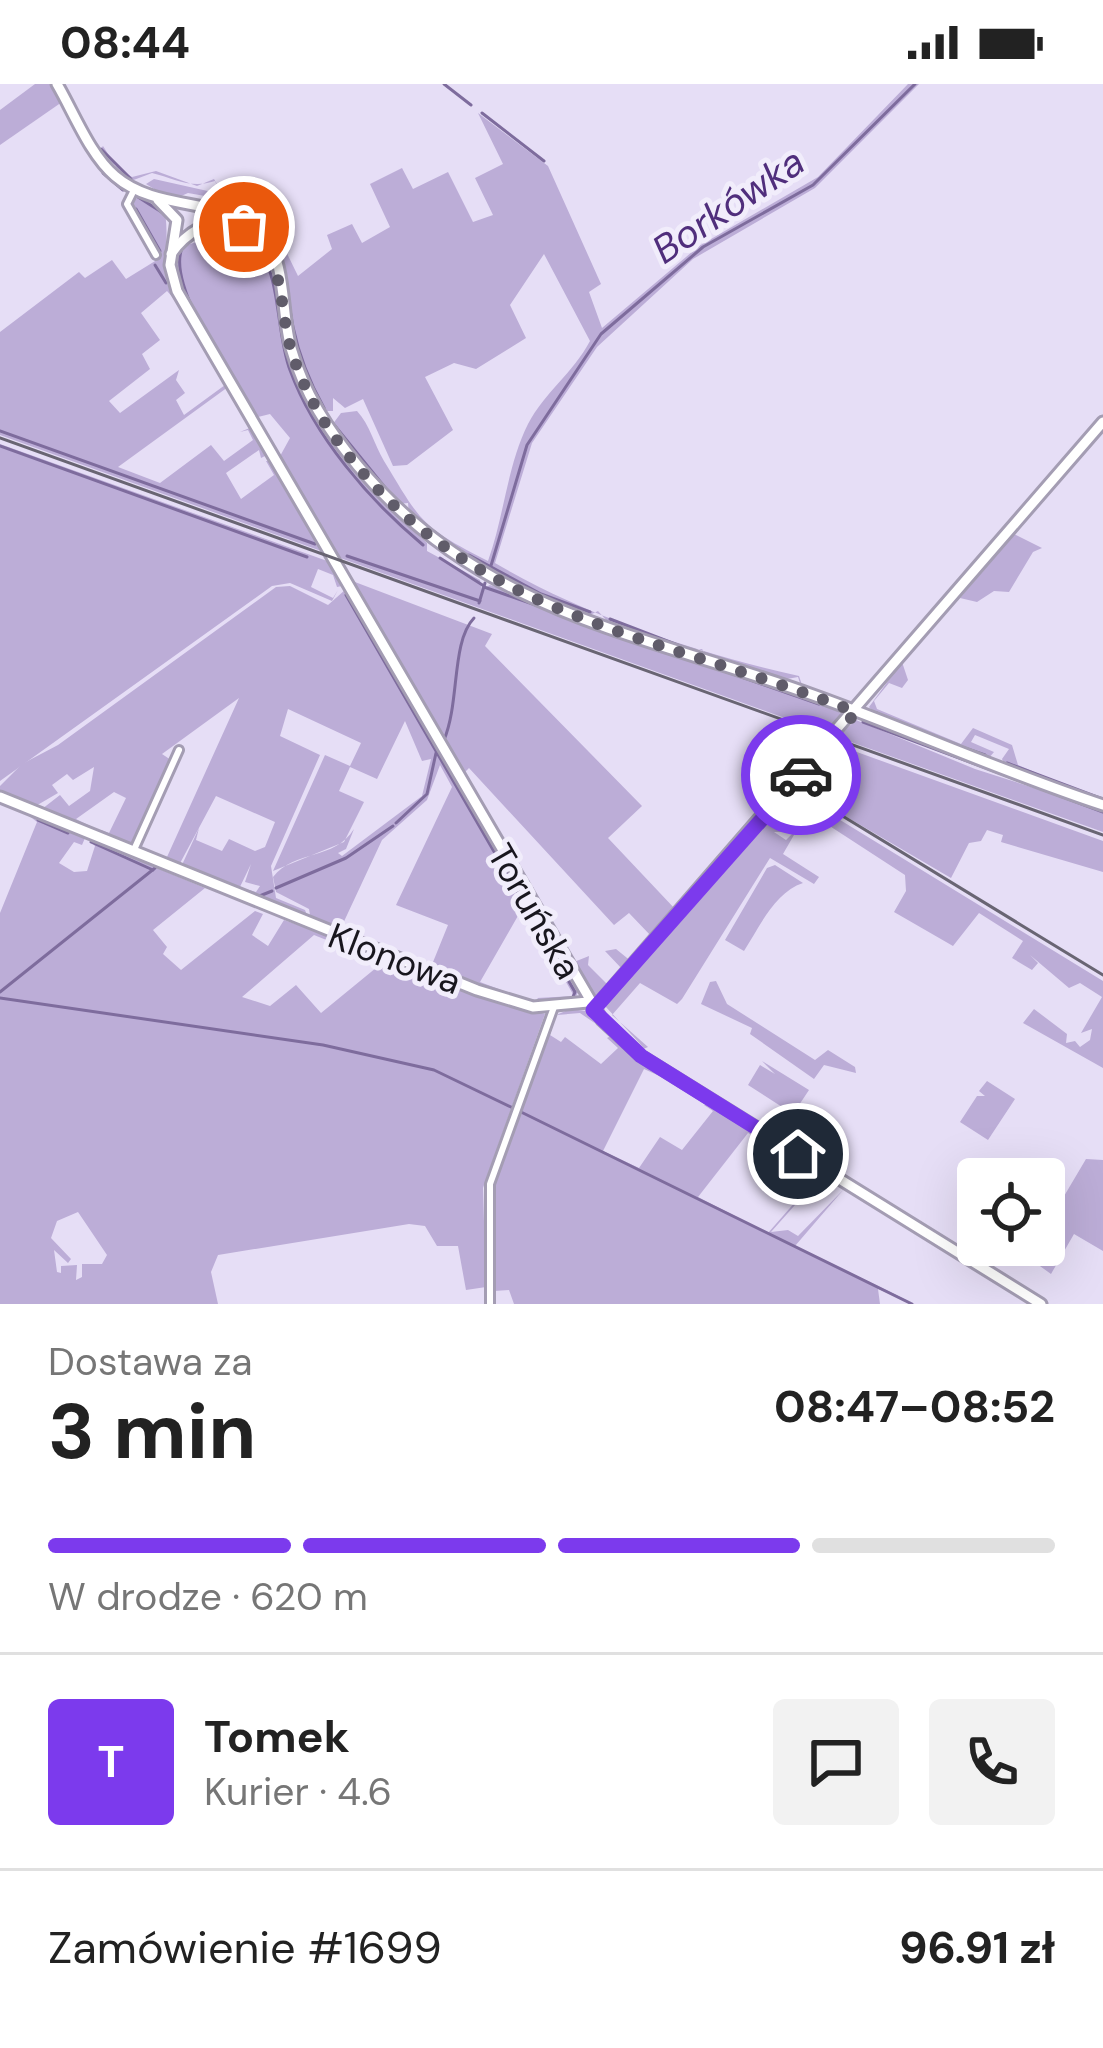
<!DOCTYPE html>
<html lang="pl">
<head>
<meta charset="utf-8">
<style>
	:root { --surface:#fff; --page:#f2f2f2; --text:#222; --muted:#767676; --line:#e0e0e0; --accent:#7c3aed }
	body { margin:0; font-family:"DM Sans",sans-serif; background:var(--page); color:var(--text); height:100vh; display:flex; flex-direction:column; font-size:45px; white-space:nowrap }
	* { box-sizing:border-box; margin:0 }
	p { font-size:39px; color:var(--muted) }
	.icon { flex:none; width:66px; height:66px; fill:none; stroke:currentColor; stroke-width:2; stroke-linecap:round; stroke-linejoin:round }
	.map { position:relative; height:1220px; overflow:hidden }
	.sheet { display:flex; flex-direction:column; background:var(--surface); flex:1 }
	.sheet>* { flex:none }
	.buttons { position:absolute; left:957px; top:1074px; display:grid; gap:24px }
	.buttons a { display:grid; place-items:center; width:108px; height:108px; border-radius:12px; background:var(--surface); box-shadow:0 12px 48px #0002; font-size:60px }
	.pin { position:absolute; display:grid; place-items:center; width:102px; height:102px; color:#fff; margin:-51px; border:6px solid #fff; border-radius:50%; box-shadow:0 3px 12px #0007 }
	.courier { position:absolute; display:grid; place-items:center; width:120px; height:120px; margin:-60px; border:9px solid #7c3aed; border-radius:50%; background:#fff; color:#222; box-shadow:0 3px 15px #0007 }
	.overview em { font-style:normal; font-weight:700 }
	.overview div { display:flex; flex-direction:column-reverse }
	.overview { display:flex; align-items:center; justify-content:space-between; height:204px; padding:0 48px }
	h1 { font-size:78px; font-weight:700; line-height:90px }
	.bar { display:grid; grid-template-columns:repeat(4,1fr); gap:18px 12px; align-content:center; height:144px; padding:0 48px }
	.bar i { height:15px; border-radius:9px; background:var(--line) }
	.bar .current { background:var(--accent) }
	.bar p { grid-column:span 4 }
	.line { display:flex; align-items:center; gap:30px; padding:0 48px; border-top:3px solid var(--line) }
	.line div { flex:1 }
	.round { display:grid; place-items:center; flex:none; width:126px; height:126px; border-radius:12px; background:var(--page) }
	.status { display:flex; justify-content:space-between; align-items:center; height:84px; padding:0 60px; background:var(--surface); direction:ltr }
	.status svg { height:33px; fill:currentColor }
	.map>svg:first-child { display:block }
</style>
</head>
<body>
<div class="status"><b>08:44</b><svg viewBox="0 0 49 12"><path d="M0 12V9h3v3zM5 12V6h3v6zM10 12V3h3v9zM15 12V0h3v12zM26 1h20v11H26zM47 4h2v5h-2z"/></svg></div>
<div class="map">
<svg width="1103" height="1220" viewBox="0 0 1103 1220">
	<rect width="100%" height="100%" fill="#e6def6"/>
	<g fill="#bcadd7" fill-rule="evenodd">
		<polygon points="35,0 54,0 62,18 0,61 0,26"/>
		<path d="M 908,0 L 919,0 L 815,104 L 693,175 L 597,263 L 532,359 L 495,479 C 585,532 697,569 799,592 L 802,601 L 854,620 L 801,602 L 798,593 L 781,596 L 708,573 L 702,565 L 688,567 L 607,537 L 598,527 L 590,531 L 493,487 L 492,480 L 486,484 L 461,469 L 462,465 L 452,465 L 409,430 L 408,419 L 397,420 L 332,341 L 341,329 L 357,327 C 370,341 374,360 384,377 C 421,438 421,443 488,477 C 504,433 507,382 528,340 C 545,308 573,289 590,257 L 544,170 L 510,221 L 526,254 L 476,285 L 454,279 L 425,293 L 453,346 L 407,381 L 393,382 L 363,315 L 345,324 L 333,314 L 333,327 L 323,327 L 297,268 L 280,174 L 267,149 L 205,112 L 188,109 L 172,116 L 146,100 L 154,95 L 221,110 L 215,97 C 191,105 176,95 152,89 L 131,97 L 100,66 L 103,62 L 117,84 L 132,93 L 156,87 L 197,102 L 214,95 L 228,119 L 255,104 L 298,192 L 332,165 L 327,151 L 352,140 L 362,159 L 390,143 L 370,100 L 402,84 L 413,105 L 448,88 L 473,138 L 493,131 L 475,94 L 503,80 L 478,29 L 548,82 L 601,200 L 589,208 L 602,244 L 699,162 L 818,93 Z"/>
		<path d="M 138,112 L 165,128 C 170,162 160,185 176,217 L 167,207 L 141,229 L 160,256 L 142,270 L 150,285 L 109,317 L 120,329 L 179,286 L 176,296 L 185,309 L 176,316 L 184,331 L 225,301 L 228,303 L 118,383 L 160,399 L 211,361 L 224,377 L 253,356 L 248,346 L 240,348 L 252,343 L 267,371 L 261,374 L 259,366 L 226,389 L 241,415 L 274,391 L 266,377 L 272,377 L 324,468 L 0,351 L 0,248 L 79,188 L 85,194 L 112,176 L 126,195 L 160,174 L 131,122 Z"/>
		<path d="M 220,139 C 281,145 275,223 287,267 C 293,288 302,308 313,327 C 342,376 384,421 427,459 L 427,467 L 480,496 L 482,505 L 490,501 L 836,624 L 842,632 L 832,651 L 332,471 L 279,374 L 290,354 L 270,330 L 254,334 L 180,202 L 175,185 L 180,163 L 207,155 Z"/>
		<polygon points="0,360 330,478 342,502 337,503 333,491 318,485 311,503 333,514 338,506 332,517 290,499 272,502 0,697"/>
		<polygon points="1014,450 1042,464 1033,468 1009,508 994,507 977,518 960,514"/>
		<path d="M 347,495 L 492,550 L 485,562 L 642,722 L 608,754 L 676,826 L 702,796 L 605,913 L 594,915 L 586,908 ZM 469,684 L 614,841 L 629,829 L 652,853 L 632,878 L 616,865 L 605,867 L 623,886 L 615,899 L 606,899 L 588,881 L 589,872 L 574,878 L 464,689 Z"/>
		<path d="M 290,502 L 328,521 L 345,506 L 578,908 L 574,917 L 544,920 L 537,914 L 574,912 L 523,823 L 480,898 L 512,910 L 511,914 L 431,883 L 448,841 L 396,821 L 452,703 L 440,681 L 427,716 L 382,756 L 340,846 L 311,837 L 309,825 L 276,808 L 273,793 C 295,765 334,777 354,745 L 346,765 L 338,769 L 342,772 L 422,712 L 431,675 L 422,677 L 405,637 L 377,695 L 350,683 L 339,707 L 364,718 L 344,758 L 273,787 L 325,671 L 350,682 L 361,659 L 288,625 L 280,652 L 320,671 L 271,782 L 276,814 L 305,826 L 308,834 L 241,809 L 242,804 L 256,808 L 260,802 L 245,798 L 251,780 L 238,807 L 181,783 L 199,744 L 196,756 L 222,767 L 229,755 L 255,767 L 265,763 L 275,738 L 216,712 L 178,783 L 139,767 L 167,773 L 239,614 L 162,670 L 171,676 L 130,763 L 99,751 L 101,746 L 109,749 L 126,714 L 114,708 L 76,735 L 96,745 L 93,749 L 42,725 L 60,711 L 69,722 L 90,707 L 94,683 L 73,696 L 67,690 L 52,701 L 58,709 L 34,723 L 0,710 L 0,702 L 22,680 L 58,661 L 276,503 Z"/>
		<polygon points="902,578 908,596 902,604 889,599 874,617 877,625 961,660 973,644 1012,661 1018,681 1103,717 1005,682 1002,675 1009,665 975,651 971,658 994,668 988,675 875,630 869,623"/>
		<polygon points="856,636 975,685 1103,726 1103,748 837,653"/>
		<polygon points="832,659 1103,757 1103,788 1001,758 1003,751 987,746 981,757 969,759 951,794 799,705 799,697"/>
		<polygon points="793,710 771,737 782,748 774,748 786,756 798,744 783,770 819,793 814,800 770,774 682,915 677,920 640,899 612,931 648,963 641,966 604,932 603,926 644,964 605,922"/>
		<polygon points="801,712 1103,897 1103,984 1023,939 1034,925 1067,950 1066,959 1075,957 1080,963 1090,956 1092,945 1081,949 1102,913 1080,899 1069,904 1030,871 1038,879 1032,886 1012,874 1023,857 979,829 953,862 894,828 906,807 905,791 802,724 795,723 791,737 784,732 780,737"/>
		<path d="M 27,730 L 85,754 L 82,761 L 74,758 L 59,779 L 74,788 L 87,787 L 95,762 L 90,756 L 205,804 L 153,846 L 167,863 L 163,870 L 181,886 L 255,827 L 263,830 L 252,851 L 268,862 L 284,836 L 329,852 L 329,857 L 314,851 L 242,913 L 270,922 L 296,901 L 321,929 L 382,879 L 349,865 L 354,862 L 473,910 L 545,930 L 483,1104 L 486,1203 L 466,1206 L 458,1162 L 437,1162 L 425,1142 L 409,1140 L 218,1171 L 211,1188 L 218,1220 L 0,1220 L 0,829 L 37,738 ZM 78,1128 L 107,1171 L 102,1180 L 82,1180 L 82,1193 L 76,1196 L 77,1181 L 61,1182 L 61,1189 L 57,1188 L 54,1166 L 68,1179 L 71,1175 L 51,1154 L 57,1137 Z"/>
		<path d="M 775,781 L 803,799 C 775,808 760,842 744,867 L 725,856 L 767,784 Z"/>
		<polygon points="716,897 727,920 815,976 828,966 855,983 856,989 824,981 814,995 750,950 752,944 701,920 710,898"/>
		<polygon points="570,925 586,927 596,940 580,929 556,931 550,951 561,958 565,953 601,980 618,964 607,954 611,952 666,995 644,985 603,1067 639,1084 660,1053 682,1066 713,1027 704,1021 709,1020 762,1057 748,1049 698,1113 768,1149 818,1092 828,1093 833,1102 819,1094 771,1148 788,1146 798,1152 844,1105 795,1162 915,1220 878,1205 880,1220 514,1220 509,1206 494,1207 492,1104 554,932"/>
		<polygon points="762,977 809,1006 793,1030 748,1001 760,981 775,990"/>
		<polygon points="987,997 1015,1015 988,1056 960,1038 977,1012 985,1012 979,1007"/>
		<polygon points="1086,1075 1103,1076 1103,1167 1074,1150 1051,1190 1026,1172 1044,1161 1044,1146"/>
	</g>
	<g fill="none" stroke-linecap="round" stroke-linejoin="round">
		<g stroke="#7e6c9d" stroke-width="3">
			<polyline points="444,0 471,21"/>
			<polyline points="482,29 544,77"/>
			<polyline points="101,65 131,95"/>
			<polyline points="103,89 123,106"/>
			<polyline points="149,105 159,109"/>
			<polyline points="138,113 163,129"/>
			<polyline points="188,115 207,120"/>
			<polyline points="136,125 160,167"/>
			<path d="M 230,125 C 288,142 283,194 293,243 C 299,272 310,299 324,324"/>
			<path d="M 228,141 C 286,161 272,238 290,286 C 314,352 369,416 423,461"/>
			<polyline points="191,156 213,142"/>
			<path d="M 182,164 C 166,204 235,296 256,333"/>
			<polyline points="155,181 166,199"/>
			<polyline points="335,342 387,406"/>
			<polyline points="262,343 273,361"/>
			<polyline points="0,347 315,460"/>
			<polyline points="0,362 307,473"/>
			<polyline points="280,373 317,438"/>
			<polyline points="469,471 541,510 590,528"/>
			<polyline points="347,472 480,517"/>
			<polyline points="440,474 484,502"/>
			<polyline points="490,485 527,361 601,250 703,163 813,101 915,0"/>
			<polyline points="484,503 819,620"/>
			<polyline points="346,511 575,908 572,915"/>
			<polyline points="479,519 485,499"/>
			<polyline points="610,535 688,565"/>
			<polyline points="707,571 717,575"/>
			<polyline points="755,587 782,595"/>
			<polyline points="877,629 894,637"/>
			<polyline points="863,638 1103,728"/>
			<path d="M 444,656 C 460,618 451,558 474,534"/>
			<polyline points="947,658 985,671"/>
			<polyline points="1007,679 1103,715"/>
			<polyline points="0,708 15,714"/>
			<polyline points="57,732 76,738"/>
			<polyline points="38,736 68,749"/>
			<polyline points="396,739 427,710 436,669"/>
			<polyline points="91,758 153,786"/>
			<polyline points="276,804 346,774 393,742"/>
			<polyline points="257,813 272,807"/>
			<polyline points="0,908 155,784"/>
			<polyline points="0,914 323,961 434,986 513,1024"/>
			<polyline points="521,1028 912,1220"/>
		</g>
		<defs>
			<g id="street">
				<polyline points="135,104 127,120 156,171"/>
				<polyline points="133,768 179,666"/>
				<polyline points="490,1220 490,1100 554,923"/>
			</g>
			<g id="secondary">
				<path d="M 57,0 C 74,29 90,71 115,92 C 159,130 228,111 263,151 C 287,178 281,230 291,264 C 304,309 328,346 358,382 C 482,530 641,549 813,611 C 911,646 1005,689 1103,721"/>
				<polyline points="158,116 177,136 170,181 177,207 602,936 641,972 1041,1220"/>
				<path d="M 171,170 C 185,150 210,133 235,138"/>
				<polyline points="0,713 477,906 533,923 588,918"/>
				<polyline points="593,926 1103,338"/>
			</g>
		</defs>
		<use href="#street" stroke="#a49db3" stroke-width="12"/>
		<use href="#secondary" stroke="#a49db3" stroke-width="15"/>
		<use href="#street" stroke="#fff" stroke-width="6"/>
		<use href="#secondary" stroke="#fff" stroke-width="9"/>
		<g stroke="#696573" stroke-width="3">
			<polyline points="0,354 1103,751"/>
			<polyline points="813,714 1103,891"/>
		</g>
	</g>
	<g fill="none" stroke-linecap="round" stroke-linejoin="round">
		<path stroke="#605c6a" stroke-width="12" stroke-dasharray="0 21.6" d="M 244,143 C 284,169 279,217 289,258 C 297,288 310,316 327,342 C 456,534 657,549 856,628 L 801,691"/>
		<polyline stroke="#7c3aed" stroke-width="15" points="798,1070 641,972 593,926 801,691"/>
	</g>
	<g text-anchor="middle" stroke-width="10" stroke-linejoin="round" paint-order="stroke">
		<g font-size="36" fill="#18161e" stroke="#f1edfb">
			<text transform="translate(535 827) rotate(60)" y="13">Toruńska</text>
			<text transform="translate(395 874) rotate(21)" y="13">Klonowa</text>
		</g>
		<g font-size="39" font-style="italic" fill="#502e7c" stroke="#f1edfb">
			<text transform="translate(728 121) rotate(-34)" y="14">Borkówka</text>
		</g>
	</g>
</svg>
<div class="buttons">
<a><svg class="icon" aria-label="locate" viewBox="0 0 24 24"><circle cx="12" cy="12" r="6"/><path d="M12 2v4M12 18v4M2 12h4M18 12h4"/></svg></a>
</div>
<div class="pin" style="left:244px;top:143px;background:#ea580c"><svg class="icon" aria-label="bag" viewBox="0 0 24 24"><path d="M5 8h14l-1 12H6zM9 8a3 3 0 0 1 6 0"/></svg></div>
<div class="pin" style="left:798px;top:1070px;background:#1f2937"><svg class="icon" aria-label="home" viewBox="0 0 24 24"><path d="M3 11l9-7 9 7M6 9v11h12V9"/></svg></div>
<div class="courier" style="left:801px;top:691px"><svg class="icon" aria-label="car" viewBox="0 0 24 24"><path d="M5 17H2v-5l4-1 3-4h7l3 4 3 1v5h-3M9 17h6M6 11h13"/><circle cx="7" cy="17" r="2"/><circle cx="17" cy="17" r="2"/></svg></div>
</div>
<section class="sheet">
<div class="overview"><div><h1>3 min</h1><p>Dostawa za</p></div><em>08:47–08:52</em></div>
<div class="bar"><i class="current"></i><i class="current"></i><i class="current"></i><i></i><p>W drodze · 620 m</p></div>
<div class="line" style="height:216px"><b class="round" style="background:var(--accent);color:#fff">T</b><div><b>Tomek</b><p>Kurier · 4.6</p></div><a class="round"><svg class="icon" aria-label="chat" viewBox="0 0 24 24"><path d="M4 5h16v11H9l-5 4z"/></svg></a><a class="round"><svg class="icon" aria-label="phone" viewBox="0 0 24 24"><path d="M5 4h4l2 5-3 2q2 4 5 5l2-3 5 2v4C11 20 4 13 5 4z"/></svg></a></div>
<div class="line" style="height:156px"><div>Zamówienie #1699</div><b>96.91 zł</b></div>
</section>
</body>
</html>
